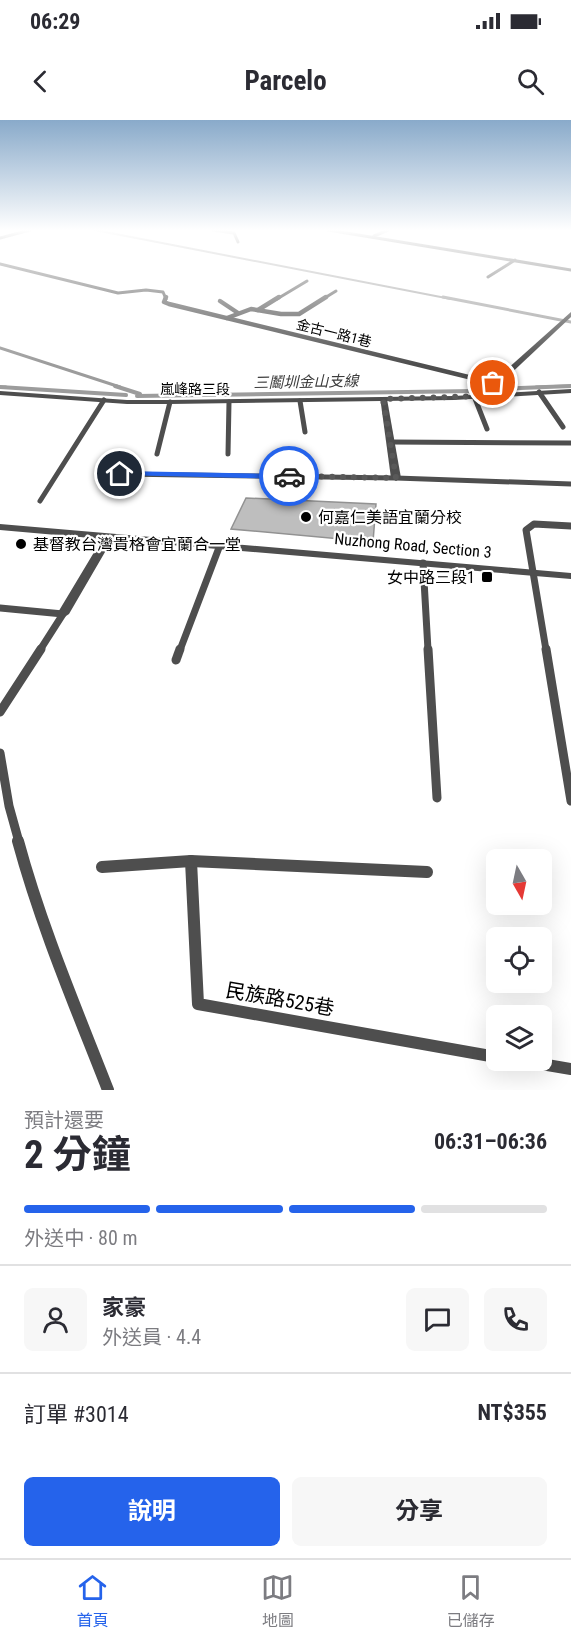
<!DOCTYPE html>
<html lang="zh-TW">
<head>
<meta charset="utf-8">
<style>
	:root { --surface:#fff; --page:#f7f7f7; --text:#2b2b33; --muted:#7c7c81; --line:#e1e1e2; --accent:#2563eb }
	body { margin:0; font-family:"Roboto Condensed","Noto Sans TC",sans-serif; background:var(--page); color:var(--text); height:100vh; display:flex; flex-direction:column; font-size:22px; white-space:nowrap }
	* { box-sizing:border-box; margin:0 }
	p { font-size:20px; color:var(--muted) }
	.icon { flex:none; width:33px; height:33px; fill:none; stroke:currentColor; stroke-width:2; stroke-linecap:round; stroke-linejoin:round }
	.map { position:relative; height:970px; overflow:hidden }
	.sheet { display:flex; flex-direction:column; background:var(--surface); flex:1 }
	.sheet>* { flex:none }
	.needle { width:39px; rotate:171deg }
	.controls { position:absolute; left:486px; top:729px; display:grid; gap:12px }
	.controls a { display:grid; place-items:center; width:66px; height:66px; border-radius:9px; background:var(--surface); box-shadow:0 6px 24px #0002; font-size:30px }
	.pin { position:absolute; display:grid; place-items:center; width:51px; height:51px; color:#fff; margin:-26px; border:3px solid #fff; border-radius:50%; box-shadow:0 2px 6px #0007 }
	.courier { position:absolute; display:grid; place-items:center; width:60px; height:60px; margin:-30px; border:4px solid #2563eb; border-radius:50%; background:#fff; color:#222; box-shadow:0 2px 8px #0007 }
	.overview em { font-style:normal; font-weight:700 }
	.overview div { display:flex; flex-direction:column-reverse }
	.overview { display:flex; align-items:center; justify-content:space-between; height:102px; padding:0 24px }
	h1 { font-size:39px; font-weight:700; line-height:45px }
	.bar { display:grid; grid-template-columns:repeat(4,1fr); gap:9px 6px; align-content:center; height:72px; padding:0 24px }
	.bar i { height:8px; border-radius:4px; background:var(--line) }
	.bar .on { background:var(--accent) }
	.bar p { grid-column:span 4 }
	.line { display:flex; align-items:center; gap:15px; padding:0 24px; border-top:2px solid var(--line) }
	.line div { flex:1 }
	.round { display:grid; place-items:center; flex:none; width:63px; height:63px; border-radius:9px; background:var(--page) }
	.action { display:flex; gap:12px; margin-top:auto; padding:12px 24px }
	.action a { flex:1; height:69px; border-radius:9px; background:var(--accent); color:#fff; font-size:24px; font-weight:700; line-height:69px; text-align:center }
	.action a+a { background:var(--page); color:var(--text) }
	.status { display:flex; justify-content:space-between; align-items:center; height:42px; padding:0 30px; background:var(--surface); direction:ltr }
	.status svg { height:16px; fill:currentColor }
	header { display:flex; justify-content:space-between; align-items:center; height:78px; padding:0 24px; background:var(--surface); font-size:27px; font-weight:700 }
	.menu { display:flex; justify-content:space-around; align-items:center; height:84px; border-top:2px solid var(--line); background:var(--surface); font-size:16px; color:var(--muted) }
	.menu a { display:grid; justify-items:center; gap:3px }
	.menu .on { color:var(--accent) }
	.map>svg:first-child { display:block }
</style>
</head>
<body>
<div class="status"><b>06:29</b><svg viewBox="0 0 49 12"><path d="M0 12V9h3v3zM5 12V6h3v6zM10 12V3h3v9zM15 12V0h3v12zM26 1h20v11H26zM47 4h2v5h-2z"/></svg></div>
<header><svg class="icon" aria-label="back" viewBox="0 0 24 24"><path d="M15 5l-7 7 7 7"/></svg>Parcelo<svg class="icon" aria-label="search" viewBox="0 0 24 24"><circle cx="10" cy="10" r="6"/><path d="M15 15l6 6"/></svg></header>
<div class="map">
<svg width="571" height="970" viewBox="0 0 571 970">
	<rect width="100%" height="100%" fill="#fff"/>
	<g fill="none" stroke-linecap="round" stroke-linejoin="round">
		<polyline stroke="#9c9c9c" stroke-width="2" points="95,110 451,179"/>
		<g stroke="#9c9c9c" stroke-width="3">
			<polyline points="443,177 571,202"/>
			<polyline points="0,228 120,267"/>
			<polyline points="0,267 6,267"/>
			<polyline points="536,267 571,266"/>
		</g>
		<g stroke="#9c9c9c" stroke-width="4">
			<polyline points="115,266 140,274"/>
			<polyline points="0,267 126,275"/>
			<polyline points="497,269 571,266"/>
			<polyline points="137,276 475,271"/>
		</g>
	</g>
	<polygon fill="#bebebe" stroke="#929292" stroke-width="1.5" points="246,378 376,384 373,422 231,409"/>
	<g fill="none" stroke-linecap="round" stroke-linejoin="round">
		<g stroke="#4e4e4e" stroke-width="3">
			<polyline points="213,110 234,113 238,122"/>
			<polyline points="328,110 571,150"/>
			<polyline points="374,116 388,110"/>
			<polyline points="0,118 30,110"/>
			<polyline points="0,144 118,173 146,170 163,172 166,179"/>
			<polyline points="488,157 515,140"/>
			<polyline points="277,179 307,161"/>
			<polyline points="323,179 336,171"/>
		</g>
		<g stroke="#4e4e4e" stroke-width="4.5">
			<polyline points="166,177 164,182 169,184 493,263"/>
			<polyline points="220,181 238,193"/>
			<polyline points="258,190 279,177"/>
			<polyline points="227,198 251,189 281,194 299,194 326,177"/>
		</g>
		<g stroke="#4e4e4e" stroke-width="5">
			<polyline points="539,272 563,307"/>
			<polyline points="474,276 487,309"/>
			<polyline points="300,281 305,312"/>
			<polyline points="390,322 571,323"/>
			<polyline points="157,334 170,282"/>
			<polyline points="228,334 229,282"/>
			<polyline points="120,354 396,358 571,364"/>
			<polyline points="40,381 104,280"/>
		</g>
		<g stroke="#4e4e4e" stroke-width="7">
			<polyline points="423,443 428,530"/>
			<polyline points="0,488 63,494 40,530"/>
			<polyline points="180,530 220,425"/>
			<polyline points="546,530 526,410 534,404 571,406"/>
		</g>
		<g stroke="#4e4e4e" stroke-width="9">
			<polyline points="428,529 437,678"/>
			<polyline points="546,529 571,681"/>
			<polyline points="176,540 180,529"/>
			<polyline points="0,592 41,529"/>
			<polyline points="0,633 9,686 19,722"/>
		</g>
		<g stroke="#4e4e4e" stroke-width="12">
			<path d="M 18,721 C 41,806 76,888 108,970"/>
			<polyline points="191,741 198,884 496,937"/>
			<polyline points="102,747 191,741 427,752"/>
			<polyline points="518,940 571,949"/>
		</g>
		<g fill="#4e4e4e" fill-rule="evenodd">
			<polygon points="571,192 571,197 485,278 479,278 479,274"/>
			<polygon points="380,277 387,279 401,358 396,361 391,358"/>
			<polygon points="0,404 571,453 571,459 112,420 69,494 63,498 57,494 102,419 0,410"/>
		</g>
		<polygon fill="#4e4e4e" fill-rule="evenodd" points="571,269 571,273 454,280 170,284 127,284 0,275 0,271 127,280 170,280 454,276"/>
	</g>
	<linearGradient id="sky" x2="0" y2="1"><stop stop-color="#89aaca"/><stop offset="0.45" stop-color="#fff"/><stop offset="1" stop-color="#fff" stop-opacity="0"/></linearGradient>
	<rect width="571" height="245" fill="url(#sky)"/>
	<polygon fill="#2563eb" points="120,351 289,354 292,356 289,359 118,355 116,354"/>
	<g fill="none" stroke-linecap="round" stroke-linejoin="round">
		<polyline stroke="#595959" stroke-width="6" stroke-dasharray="0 10.8" points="289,356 396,358 383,279 482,276 493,263"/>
	</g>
	<g fill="#000" stroke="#fff" stroke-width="2">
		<circle cx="306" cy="397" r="6"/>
		<circle cx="21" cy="424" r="6"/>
		<rect x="481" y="451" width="12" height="12" rx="3"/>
	</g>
	<g text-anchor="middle" stroke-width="4.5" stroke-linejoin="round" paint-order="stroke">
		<g font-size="14" fill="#000" stroke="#fff">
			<text transform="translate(334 213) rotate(14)" y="5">金古一路1巷</text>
			<text x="195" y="274">嵐峰路三段</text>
		</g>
		<g font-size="15" font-style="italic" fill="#3d3d3d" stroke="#fff">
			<text transform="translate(306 262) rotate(-1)" y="5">三鬮圳金山支線</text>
		</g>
		<g font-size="16" fill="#000" stroke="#fff" text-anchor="start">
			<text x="318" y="403">何嘉仁美語宜蘭分校</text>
			<text x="33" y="430">基督教台灣貴格會宜蘭合一堂</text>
			<text x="475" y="463" text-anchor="end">女中路三段1</text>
		</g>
		<g font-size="16" fill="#000" stroke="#fff">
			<text transform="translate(413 425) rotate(5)" y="6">Nuzhong Road, Section 3</text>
		</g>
		<g font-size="20" fill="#000" stroke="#fff">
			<text transform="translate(280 879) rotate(10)" y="7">民族路525巷</text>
		</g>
	</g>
</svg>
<div class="controls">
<a><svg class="needle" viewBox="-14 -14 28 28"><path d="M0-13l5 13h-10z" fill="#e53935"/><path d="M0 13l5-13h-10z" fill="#7c7c81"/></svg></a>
<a><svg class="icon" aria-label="locate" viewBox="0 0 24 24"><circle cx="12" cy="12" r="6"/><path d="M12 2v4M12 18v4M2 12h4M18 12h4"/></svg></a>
<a><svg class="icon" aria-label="layers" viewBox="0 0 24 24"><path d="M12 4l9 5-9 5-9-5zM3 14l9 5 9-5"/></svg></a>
</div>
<div class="pin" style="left:493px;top:263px;background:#ea580c"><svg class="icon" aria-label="bag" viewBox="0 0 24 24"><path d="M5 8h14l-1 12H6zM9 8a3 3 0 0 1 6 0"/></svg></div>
<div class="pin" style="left:120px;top:354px;background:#1f2937"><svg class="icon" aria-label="home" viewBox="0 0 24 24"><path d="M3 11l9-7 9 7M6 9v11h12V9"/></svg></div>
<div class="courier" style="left:289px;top:356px"><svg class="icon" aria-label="car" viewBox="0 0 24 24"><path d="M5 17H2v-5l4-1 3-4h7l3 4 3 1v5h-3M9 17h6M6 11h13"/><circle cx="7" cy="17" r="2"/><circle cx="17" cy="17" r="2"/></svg></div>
</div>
<section class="sheet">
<div class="overview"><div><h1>2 分鐘</h1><p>預計還要</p></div><em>06:31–06:36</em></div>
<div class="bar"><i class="on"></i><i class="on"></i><i class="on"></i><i></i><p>外送中 · 80 m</p></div>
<div class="line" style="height:108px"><a class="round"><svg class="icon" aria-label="person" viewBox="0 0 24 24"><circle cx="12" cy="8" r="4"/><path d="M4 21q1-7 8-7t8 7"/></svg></a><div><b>家豪</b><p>外送員 · 4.4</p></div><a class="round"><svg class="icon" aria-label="chat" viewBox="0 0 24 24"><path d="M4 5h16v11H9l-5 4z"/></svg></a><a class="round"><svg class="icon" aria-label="phone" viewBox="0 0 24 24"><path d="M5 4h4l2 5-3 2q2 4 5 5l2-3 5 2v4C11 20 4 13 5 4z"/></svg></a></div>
<div class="line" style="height:78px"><div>訂單 #3014</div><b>NT$355</b></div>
<div class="action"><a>說明</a><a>分享</a></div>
</section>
<nav class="menu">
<a class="on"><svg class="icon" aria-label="home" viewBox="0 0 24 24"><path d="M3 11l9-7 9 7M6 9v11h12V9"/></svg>首頁</a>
<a><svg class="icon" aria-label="map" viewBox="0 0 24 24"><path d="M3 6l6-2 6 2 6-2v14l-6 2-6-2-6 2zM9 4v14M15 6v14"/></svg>地圖</a>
<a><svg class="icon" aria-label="saved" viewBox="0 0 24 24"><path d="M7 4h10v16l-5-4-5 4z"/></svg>已儲存</a>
</nav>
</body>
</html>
